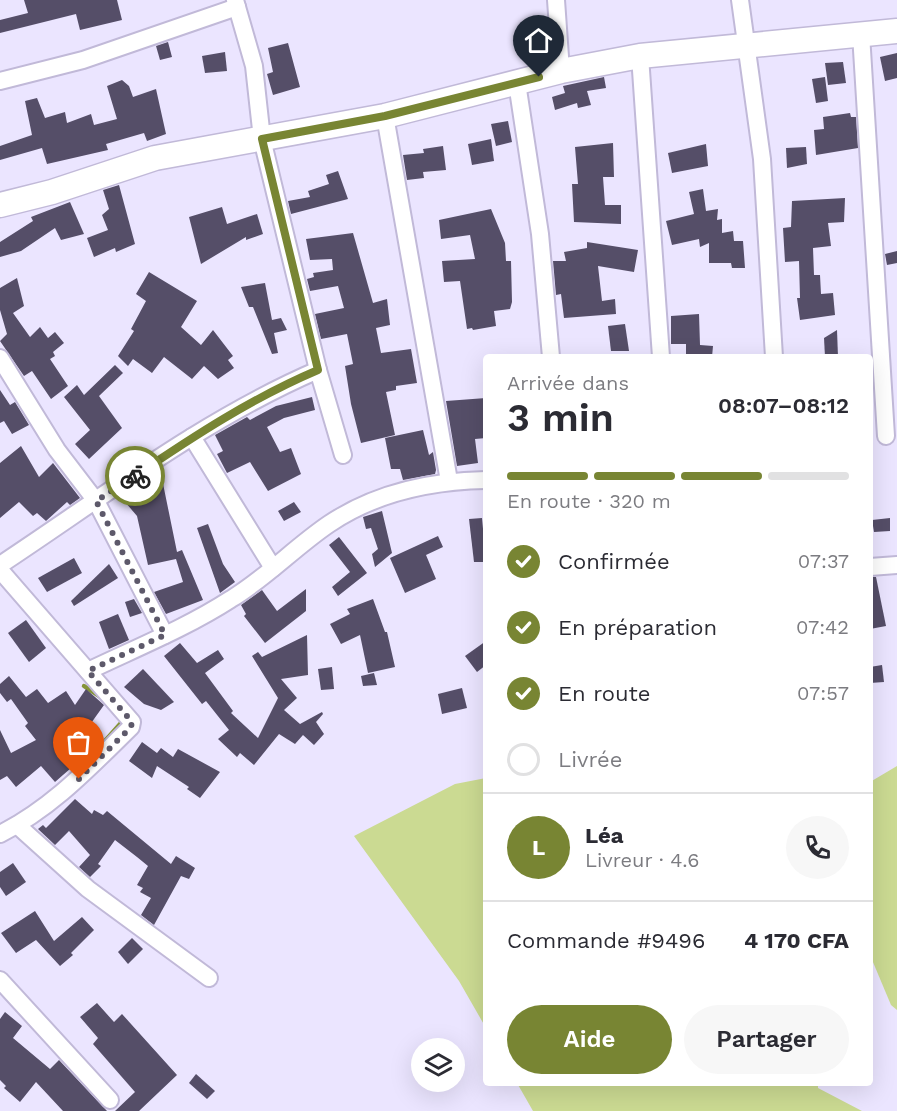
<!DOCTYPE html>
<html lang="fr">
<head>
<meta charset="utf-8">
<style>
	:root { --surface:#fff; --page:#f7f7f7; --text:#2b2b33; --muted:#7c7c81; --line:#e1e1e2; --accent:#788533 }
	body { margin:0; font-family:"Work Sans",sans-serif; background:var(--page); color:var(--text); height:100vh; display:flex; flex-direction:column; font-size:22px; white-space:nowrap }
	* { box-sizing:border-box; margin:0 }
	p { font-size:20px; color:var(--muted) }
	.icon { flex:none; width:33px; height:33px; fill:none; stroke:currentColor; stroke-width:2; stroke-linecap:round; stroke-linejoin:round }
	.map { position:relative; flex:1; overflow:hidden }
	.sheet { position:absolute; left:483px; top:354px; width:390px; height:732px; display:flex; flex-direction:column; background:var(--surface); border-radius:6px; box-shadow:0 6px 24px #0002 }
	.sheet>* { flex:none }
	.buttons { position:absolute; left:411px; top:1038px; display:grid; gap:12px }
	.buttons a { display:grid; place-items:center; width:54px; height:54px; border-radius:50%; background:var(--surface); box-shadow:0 6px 24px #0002; font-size:30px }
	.pin { position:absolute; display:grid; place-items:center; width:51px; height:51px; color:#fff; margin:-62px -26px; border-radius:50% 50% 50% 0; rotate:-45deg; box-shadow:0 0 6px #0007 }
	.pin .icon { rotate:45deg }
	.courier { position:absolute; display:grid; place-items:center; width:60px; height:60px; margin:-30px; border:4px solid #788533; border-radius:50%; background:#fff; color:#222; box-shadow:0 2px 8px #0007 }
	.summary em { font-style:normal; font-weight:600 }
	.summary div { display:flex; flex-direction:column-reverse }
	.summary { display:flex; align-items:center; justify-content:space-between; height:102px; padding:0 24px }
	h1 { font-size:39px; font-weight:600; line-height:45px }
	.bar { display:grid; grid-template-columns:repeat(4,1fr); gap:9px 6px; align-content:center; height:72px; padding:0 24px }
	.bar i { height:8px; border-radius:4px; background:var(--line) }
	.bar .on { background:var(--accent) }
	.bar p { grid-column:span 4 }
	.line { display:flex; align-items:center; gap:15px; padding:0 24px; border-top:2px solid var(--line) }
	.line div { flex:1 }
	.round { display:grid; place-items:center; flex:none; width:63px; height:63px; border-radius:32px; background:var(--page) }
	ol { padding:0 24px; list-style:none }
	li { display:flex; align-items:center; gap:18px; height:66px }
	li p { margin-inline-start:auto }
	li .icon { padding:6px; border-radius:50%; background:var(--accent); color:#fff; stroke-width:4 }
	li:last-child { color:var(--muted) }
	li i { width:33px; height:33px; border:3px solid var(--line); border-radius:50% }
	.action { display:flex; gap:12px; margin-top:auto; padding:12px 24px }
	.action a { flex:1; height:69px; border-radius:36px; background:var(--accent); color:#fff; font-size:24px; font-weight:600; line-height:69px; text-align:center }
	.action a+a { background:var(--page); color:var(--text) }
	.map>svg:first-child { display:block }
</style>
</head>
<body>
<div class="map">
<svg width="897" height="1111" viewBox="0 0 897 1111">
	<rect width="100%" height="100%" fill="#ebe5ff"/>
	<g fill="#cbda92">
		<polygon points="897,766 897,1010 891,1005 870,955 870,782"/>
		<polygon points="486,778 486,1028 459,981 354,836 455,784"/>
		<polygon points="517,1083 818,1083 818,1088 862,1111 533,1111"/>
	</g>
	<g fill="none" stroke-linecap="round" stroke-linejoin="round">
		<g stroke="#859439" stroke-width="4.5">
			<polyline points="84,686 102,698"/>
			<polyline points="105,741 121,723"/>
		</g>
	</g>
	<g fill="#554e68">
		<polygon points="24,0 117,0 122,20 80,30 76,14 0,33 0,20 28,13"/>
		<polygon points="168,42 172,57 160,60 156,46"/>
		<polygon points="288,43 300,87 273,95 267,74 273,72 268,48"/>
		<polygon points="225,52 227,71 205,73 202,56"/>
		<polygon points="897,53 897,78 885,81 880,57"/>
		<polygon points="843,62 846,83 828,85 825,63"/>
		<polygon points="604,77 606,88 587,91 591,105 578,108 577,103 555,110 552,97 565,93 563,86"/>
		<polygon points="825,77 828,101 816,103 812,79"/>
		<polygon points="122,80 129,86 133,97 156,89 166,134 147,141 144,133 106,144 108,150 47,164 42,148 0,160 0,146 32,135 25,101 37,98 45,118 65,112 67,123 91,114 94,125 117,119 107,86"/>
		<polygon points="850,113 851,117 856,117 858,148 816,155 814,130 824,129 823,117"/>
		<polygon points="508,121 512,142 496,146 491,124"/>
		<polygon points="491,139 494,161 472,165 468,144"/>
		<polygon points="613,143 614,177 603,177 605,205 621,205 621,224 574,222 572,184 578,184 575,147"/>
		<polygon points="706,144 708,166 672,173 668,153"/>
		<polygon points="443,146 446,170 423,172 424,178 407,180 403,155 424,153 423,149"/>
		<polygon points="806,147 807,164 787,168 786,148"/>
		<polygon points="338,171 348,199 291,214 288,201 310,197 308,191 329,184 326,175"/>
		<polygon points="119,185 135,244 116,252 115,248 94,257 87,238 108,230 102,215 109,209 103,190"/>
		<polygon points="703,189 706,211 718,209 717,220 722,219 722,233 733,231 734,241 743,241 745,268 732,268 731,263 709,263 709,243 700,247 699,239 672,245 666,221 694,214 689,192"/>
		<polygon points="845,198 844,222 828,223 831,246 813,248 814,275 820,275 821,294 833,293 835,315 800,320 797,298 800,298 799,261 785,262 783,228 791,227 792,201"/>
		<polygon points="70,202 84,234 61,240 55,228 21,251 0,257 0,242 33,221 31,217"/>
		<polygon points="222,207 227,224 257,214 263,234 246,240 246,237 201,264 189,217"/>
		<polygon points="491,209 505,243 506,261 511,261 512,302 510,309 494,311 496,326 473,330 472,328 467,329 460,281 444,282 442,261 475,259 470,235 441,239 439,220"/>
		<polygon points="353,233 373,303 387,299 390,325 376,328 381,353 411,349 417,383 396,386 396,390 386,392 395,435 361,443 351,404 345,366 353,364 347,334 321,339 315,314 344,308 338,286 310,291 307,279 314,277 313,273 333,270 332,259 310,260 306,239"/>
		<polygon points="587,242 638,250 634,272 598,266 602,301 615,299 616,314 564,318 561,294 556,295 553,261 566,261 564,252 587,248"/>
		<polygon points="897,251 897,263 887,265 885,254"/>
		<polygon points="149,272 197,301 181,327 201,345 213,330 233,356 228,360 234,368 218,379 204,366 192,379 164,357 152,373 133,359 128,366 118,356 134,331 131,329 146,301 136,294"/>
		<polygon points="17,278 24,306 13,313 30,337 40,327 48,338 55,332 64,343 53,352 55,356 50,359 68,386 51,399 32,371 24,376 0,341 7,334 0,310 0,288"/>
		<polygon points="265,283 272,320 281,318 287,330 274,333 278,353 272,354 253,307 249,307 241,287"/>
		<polygon points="699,314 700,345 713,346 712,357 686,356 686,344 671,344 671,316"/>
		<polygon points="625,324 629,351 611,351 608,326"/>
		<polygon points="837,330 838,357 825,357 824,338"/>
		<polygon points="115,365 123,373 99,396 122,428 89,459 75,444 90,430 64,397 77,385 84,395"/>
		<polygon points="0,390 10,405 15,402 29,425 12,434 4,421 0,423"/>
		<polygon points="312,397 315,410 284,418 267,427 280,452 291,448 301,474 268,491 250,462 227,473 217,454 223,451 215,435 247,417 250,420 276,406"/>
		<polygon points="486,398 486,438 475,439 478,463 457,466 446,401"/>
		<polygon points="423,430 429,455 433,452 436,470 435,474 403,480 400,469 391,469 385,438"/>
		<polygon points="21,446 39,477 53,463 80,498 70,505 67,502 46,521 37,513 33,516 19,502 0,518 0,463"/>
		<polygon points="160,469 177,552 182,550 203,600 166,614 154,592 183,582 176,559 148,565 137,516 120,496"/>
		<polygon points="294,502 301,512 284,521 278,511"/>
		<polygon points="382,511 392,553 375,567 372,554 378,549 371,528 366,529 363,517"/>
		<polygon points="482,518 486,562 474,562 469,519"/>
		<polygon points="890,518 890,531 874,532 872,520"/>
		<polygon points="208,524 223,564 235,582 220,593 197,528"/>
		<polygon points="438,536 443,547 426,555 436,579 405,593 390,558"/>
		<polygon points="339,537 367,573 338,596 332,587 350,572 329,545"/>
		<polygon points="74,558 82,573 47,592 38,578"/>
		<polygon points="109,564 118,578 74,606 71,601"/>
		<polygon points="870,577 876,577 886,626 870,629"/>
		<polygon points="306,589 306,611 265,643 244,616 246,614 241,605 262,590 277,611"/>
		<polygon points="134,599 142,613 130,617 125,602"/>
		<polygon points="373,599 385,632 387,632 395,667 368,673 360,635 341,644 330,624 350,614 347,609"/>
		<polygon points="118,614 129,640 109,649 99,622"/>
		<polygon points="26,620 46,648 29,662 8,633"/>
		<polygon points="307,635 308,675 281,679 297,698 284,710 300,724 322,712 323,714 316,722 324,734 314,745 303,735 295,744 279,734 254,765 240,753 237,757 218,739 229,730 206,701 202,704 164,656 180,643 197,663 218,650 224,659 205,673 233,711 231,713 258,738 278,698 252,656 258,652 262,657"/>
		<polygon points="486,641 486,665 477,672 465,656"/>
		<polygon points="882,665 884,682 870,683 870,667"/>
		<polygon points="332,667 334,689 321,690 318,669"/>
		<polygon points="143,669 174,702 161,710 144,704 124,687"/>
		<polygon points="374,673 377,685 363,686 361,676"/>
		<polygon points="9,676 26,697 37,689 48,703 66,691 75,705 86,689 104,705 89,726 103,740 55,782 41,766 16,787 7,776 0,780 0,730 11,753 36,740 25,726 28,723 11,699 7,702 0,693 0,684"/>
		<polygon points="462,688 467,708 442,714 438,694"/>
		<polygon points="142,742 157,753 161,748 173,757 178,749 220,772 200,798 187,789 189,787 157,766 152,778 129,761"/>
		<polygon points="75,799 92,814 94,810 103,815 107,811 171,864 176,856 195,868 189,879 181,876 154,925 141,915 151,898 140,892 143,888 137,885 148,866 137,857 115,840 98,864 101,866 90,877 79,867 90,855 69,831 55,845 38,829 43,825 46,828"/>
		<polygon points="13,863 26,882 6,896 0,887 0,872"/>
		<polygon points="35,911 54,941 82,917 94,930 71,953 73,955 60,966 36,940 16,953 1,933"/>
		<polygon points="132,938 143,949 128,964 118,952"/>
		<polygon points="97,1003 114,1022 122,1014 177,1075 139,1111 115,1111 135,1092 93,1044 98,1038 80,1017"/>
		<polygon points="5,1012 22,1026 13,1038 50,1069 59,1060 107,1111 63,1111 36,1082 20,1102 4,1088 6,1086 0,1080 0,1019"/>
		<polygon points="196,1074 215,1091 207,1099 189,1083"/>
	</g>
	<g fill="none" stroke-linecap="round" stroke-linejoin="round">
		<defs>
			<g id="minor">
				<polyline points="235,0 254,66 262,139 318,370 343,455"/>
				<polyline points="556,0 561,71"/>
				<polyline points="740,0 762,159 774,357"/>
				<polyline points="861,34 886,436"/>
				<polyline points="640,56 661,357"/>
				<polyline points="0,81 83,60 237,7"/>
				<polyline points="517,83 540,234 551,357"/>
				<polyline points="385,116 449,481"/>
				<polyline points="0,358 57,450 96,501 165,635"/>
				<polyline points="192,437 273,568"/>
				<path d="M 0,565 C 103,497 204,419 318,370"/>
				<polyline points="870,567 897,565"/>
				<path d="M 0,570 L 132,722 L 131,727 C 90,767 52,808 0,834"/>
				<path d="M 88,671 C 136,648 186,628 231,599 C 266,578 295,547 329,524 C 375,493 432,481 486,480"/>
				<polyline points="17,825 88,889 209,978"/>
				<polyline points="0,980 110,1100"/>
			</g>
			<polyline id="secondary" points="0,205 52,192 155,158 385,116 561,71 640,56 897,31"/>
		</defs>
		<use href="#minor" stroke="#c1b9d8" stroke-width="20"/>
		<use href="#secondary" stroke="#c1b9d8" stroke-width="27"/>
		<use href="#minor" stroke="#fff" stroke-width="16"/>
		<use href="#secondary" stroke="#fff" stroke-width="24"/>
	</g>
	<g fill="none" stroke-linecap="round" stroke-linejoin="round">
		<polyline stroke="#5d596a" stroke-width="6" stroke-dasharray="0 10.8" points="79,779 131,727 132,722 88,671 165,635 96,501 135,476"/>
		<path stroke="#788533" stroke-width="8" d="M 135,476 C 194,436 252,398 318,370 L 262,139 L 385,116 L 539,77"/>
	</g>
</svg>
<div class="buttons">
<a><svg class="icon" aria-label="layers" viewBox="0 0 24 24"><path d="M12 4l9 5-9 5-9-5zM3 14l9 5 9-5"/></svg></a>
</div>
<div class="pin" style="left:79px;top:779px;background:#ea580c"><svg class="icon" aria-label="bag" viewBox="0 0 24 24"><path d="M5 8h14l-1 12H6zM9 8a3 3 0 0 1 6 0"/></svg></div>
<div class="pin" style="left:539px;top:77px;background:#1f2937"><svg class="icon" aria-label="home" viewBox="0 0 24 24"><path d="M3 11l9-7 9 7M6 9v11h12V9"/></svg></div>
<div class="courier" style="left:135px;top:476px"><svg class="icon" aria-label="bike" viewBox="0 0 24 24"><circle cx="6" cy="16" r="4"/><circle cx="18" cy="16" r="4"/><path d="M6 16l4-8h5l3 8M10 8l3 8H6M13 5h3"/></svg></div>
<section class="sheet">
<div class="summary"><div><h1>3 min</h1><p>Arrivée dans</p></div><em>08:07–08:12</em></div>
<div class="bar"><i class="on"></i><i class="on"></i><i class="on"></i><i></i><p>En route · 320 m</p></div>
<ol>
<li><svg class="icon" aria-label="check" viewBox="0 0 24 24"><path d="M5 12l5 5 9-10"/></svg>Confirmée<p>07:37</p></li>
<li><svg class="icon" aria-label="check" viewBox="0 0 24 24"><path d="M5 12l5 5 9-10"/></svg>En préparation<p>07:42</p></li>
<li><svg class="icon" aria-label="check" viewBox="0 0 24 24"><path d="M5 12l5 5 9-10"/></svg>En route<p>07:57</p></li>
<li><i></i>Livrée</li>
</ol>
<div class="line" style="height:108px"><b class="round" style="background:var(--accent);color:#fff">L</b><div><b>Léa</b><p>Livreur · 4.6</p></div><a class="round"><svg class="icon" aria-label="phone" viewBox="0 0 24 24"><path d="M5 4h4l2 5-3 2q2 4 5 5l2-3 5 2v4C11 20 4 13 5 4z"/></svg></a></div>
<div class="line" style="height:78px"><div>Commande #9496</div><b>4 170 CFA</b></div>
<div class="action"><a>Aide</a><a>Partager</a></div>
</section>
</div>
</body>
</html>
